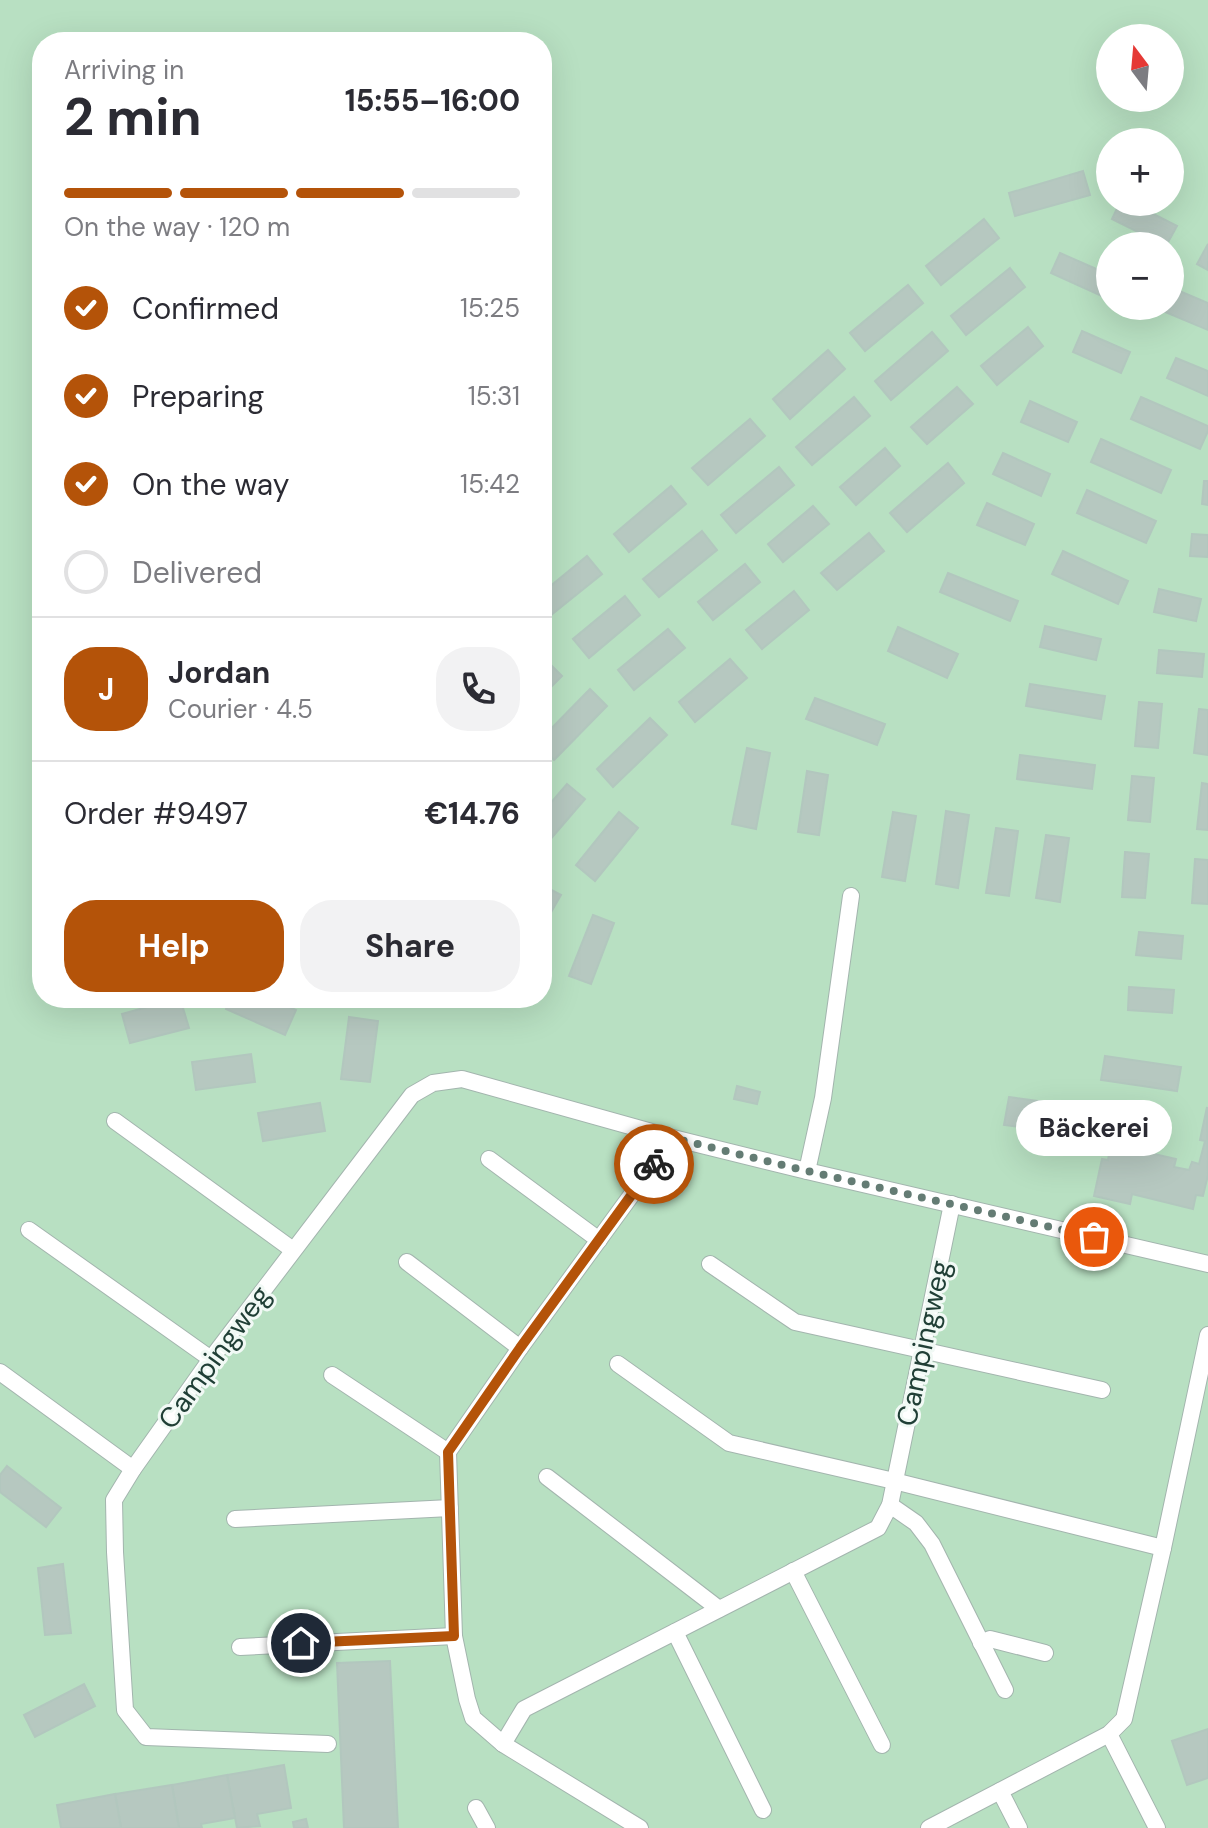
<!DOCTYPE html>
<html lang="en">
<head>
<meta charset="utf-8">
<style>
	:root { --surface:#fff; --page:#f2f2f3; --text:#2b2b33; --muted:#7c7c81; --line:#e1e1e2; --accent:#b45309 }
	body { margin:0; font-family:"DM Sans",sans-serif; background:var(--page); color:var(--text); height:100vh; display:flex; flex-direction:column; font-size:30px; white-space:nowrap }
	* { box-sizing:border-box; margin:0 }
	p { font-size:26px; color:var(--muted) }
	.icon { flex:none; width:44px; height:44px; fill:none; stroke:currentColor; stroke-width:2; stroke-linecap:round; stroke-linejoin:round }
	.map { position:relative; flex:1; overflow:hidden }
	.sheet { position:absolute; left:32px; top:32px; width:520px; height:976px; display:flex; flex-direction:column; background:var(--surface); border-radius:32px; box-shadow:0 8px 32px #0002 }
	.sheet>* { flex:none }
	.needle { width:52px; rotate:344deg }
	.tools { position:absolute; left:1096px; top:24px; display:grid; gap:16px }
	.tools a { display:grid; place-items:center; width:88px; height:88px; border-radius:50%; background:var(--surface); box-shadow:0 8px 32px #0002; font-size:40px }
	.pin { position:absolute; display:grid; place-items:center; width:68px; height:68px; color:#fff; margin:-34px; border:4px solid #fff; border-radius:50%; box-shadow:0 2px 8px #0007 }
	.courier { position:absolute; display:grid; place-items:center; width:80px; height:80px; margin:-40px; border:6px solid #b45309; border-radius:50%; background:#fff; color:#222; box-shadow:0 2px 10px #0007 }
	.bubble { position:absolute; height:56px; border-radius:28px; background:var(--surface); box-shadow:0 8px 32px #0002; font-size:26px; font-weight:700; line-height:56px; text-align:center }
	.head em { font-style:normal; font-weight:700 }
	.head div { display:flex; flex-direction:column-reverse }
	.head { display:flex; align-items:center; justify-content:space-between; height:136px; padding:0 32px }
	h1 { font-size:52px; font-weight:700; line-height:60px }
	.bar { display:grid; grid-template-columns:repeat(4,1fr); gap:12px 8px; align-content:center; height:96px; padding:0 32px }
	.bar i { height:10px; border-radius:6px; background:var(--line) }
	.bar .on { background:var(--accent) }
	.bar p { grid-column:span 4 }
	.line { display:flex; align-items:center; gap:20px; padding:0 32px; border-top:2px solid var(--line) }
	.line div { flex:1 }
	.round { display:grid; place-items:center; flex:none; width:84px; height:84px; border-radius:32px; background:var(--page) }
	ol { padding:0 32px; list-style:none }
	li { display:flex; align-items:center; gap:24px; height:88px }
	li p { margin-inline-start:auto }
	li .icon { padding:8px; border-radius:50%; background:var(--accent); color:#fff; stroke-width:4 }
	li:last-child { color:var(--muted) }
	li i { width:44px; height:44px; border:4px solid var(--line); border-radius:50% }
	.cta { display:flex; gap:16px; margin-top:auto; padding:16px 32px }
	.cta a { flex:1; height:92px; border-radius:32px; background:var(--accent); color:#fff; font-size:32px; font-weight:700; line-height:92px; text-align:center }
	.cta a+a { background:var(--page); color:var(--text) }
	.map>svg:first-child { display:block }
</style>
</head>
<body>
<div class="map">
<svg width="1208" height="1828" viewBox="0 0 1208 1828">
	<rect width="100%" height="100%" fill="#e1ede7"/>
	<path fill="#b8e0c2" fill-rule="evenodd" d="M 0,0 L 1208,0 L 1208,1828 L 0,1828 ZM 1110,38 L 1170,38 L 1170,98 L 1110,98 ZM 42,42 L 542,42 L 542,998 L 42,998 ZM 1110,142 L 1170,142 L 1170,202 L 1110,202 ZM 1110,246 L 1170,246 L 1170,306 L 1110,306 Z"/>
	<g fill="#b6c8c0" stroke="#b2c7be" stroke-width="2">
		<polygon points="1083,171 1090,195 1015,216 1009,193"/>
		<polygon points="1120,202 1130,202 1177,226 1166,246 1112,219"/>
		<polygon points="984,219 999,238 941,285 926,266"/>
		<polygon points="1208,244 1208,270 1197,264"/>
		<polygon points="1060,253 1110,275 1110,289 1106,298 1051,273"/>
		<polygon points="1010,268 1025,287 966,335 951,316"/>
		<polygon points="908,285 923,303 865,351 850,333"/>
		<polygon points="1170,287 1208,303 1208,330 1151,306 1170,306"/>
		<polygon points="1028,327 1043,346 997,385 981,366"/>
		<polygon points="1082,331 1130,352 1121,373 1073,352"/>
		<polygon points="932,332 948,351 891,400 875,381"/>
		<polygon points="828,350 845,369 790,419 773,399"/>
		<polygon points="1176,358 1208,371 1208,396 1167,378"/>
		<polygon points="957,387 973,404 927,444 911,427"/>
		<polygon points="854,397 870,416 812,465 796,447"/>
		<polygon points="1141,397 1208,426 1208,431 1200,449 1131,419"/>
		<polygon points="1030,401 1077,422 1068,442 1021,422"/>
		<polygon points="750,419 765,436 708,485 692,468"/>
		<polygon points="1101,439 1171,470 1161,493 1091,462"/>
		<polygon points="885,448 900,466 856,505 840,487"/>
		<polygon points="1003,453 1050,474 1041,496 993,474"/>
		<polygon points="948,463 964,483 907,532 890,513"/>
		<polygon points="779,467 794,485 736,533 721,515"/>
		<polygon points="1204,481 1208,481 1208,505 1202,504"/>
		<polygon points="671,486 686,504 629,552 614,534"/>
		<polygon points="1087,490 1156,521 1146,543 1077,513"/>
		<polygon points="987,503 1034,524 1025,545 977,525"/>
		<polygon points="813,506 829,524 783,562 768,544"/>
		<polygon points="702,531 717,550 659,597 643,579"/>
		<polygon points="869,533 884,551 837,590 821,573"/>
		<polygon points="1192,534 1208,535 1208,557 1190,556"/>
		<polygon points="1063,551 1128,581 1118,604 1052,574"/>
		<polygon points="587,556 602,574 545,620 542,617 542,593"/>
		<polygon points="745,564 760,582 713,620 698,602"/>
		<polygon points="948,573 1018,601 1010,621 940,592"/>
		<polygon points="1159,589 1201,599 1196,621 1154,612"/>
		<polygon points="794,591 809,610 762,649 746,630"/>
		<polygon points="625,596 640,615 589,658 573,639"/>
		<polygon points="1045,626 1101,639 1096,660 1040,647"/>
		<polygon points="898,627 958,654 947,678 888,651"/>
		<polygon points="668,629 685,648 634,690 618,670"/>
		<polygon points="1159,650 1204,654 1202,677 1157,673"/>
		<polygon points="545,659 562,676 542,696 542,663"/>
		<polygon points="730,659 747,678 695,722 679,702"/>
		<polygon points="1030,684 1105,696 1101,719 1026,706"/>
		<polygon points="590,689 607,706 554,760 542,749 542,738"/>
		<polygon points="815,698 885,724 877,745 806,719"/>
		<polygon points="1139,702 1162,704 1158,748 1135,746"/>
		<polygon points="1199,709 1208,710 1208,755 1194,753"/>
		<polygon points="650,718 667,735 613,787 597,769"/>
		<polygon points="747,748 770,753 756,829 732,824"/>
		<polygon points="1020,755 1095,765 1092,789 1017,779"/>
		<polygon points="807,771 828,775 819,835 798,832"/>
		<polygon points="1132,776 1154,778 1150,822 1128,820"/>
		<polygon points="1202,783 1208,784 1208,830 1197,829"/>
		<polygon points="567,784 585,799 542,849 542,813"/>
		<polygon points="946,811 969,815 958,888 936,884"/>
		<polygon points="619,812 638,828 595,881 576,865"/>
		<polygon points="893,812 916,816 905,881 882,877"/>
		<polygon points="996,828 1018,831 1009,896 986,893"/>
		<polygon points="1046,835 1069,838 1060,902 1036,898"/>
		<polygon points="1125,852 1149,854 1145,898 1122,897"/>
		<polygon points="1195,859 1208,860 1208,904 1192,903"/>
		<polygon points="542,885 561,895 542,928"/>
		<polygon points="593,915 614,923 591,984 569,976"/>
		<polygon points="1139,932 1183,936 1181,959 1136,955"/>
		<polygon points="1129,987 1174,990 1172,1013 1128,1010"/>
		<polygon points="180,998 189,1028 130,1043 122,1014"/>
		<polygon points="231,998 270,998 296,1010 285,1035 226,1009"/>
		<polygon points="349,1017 378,1021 370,1082 341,1079"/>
		<polygon points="251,1054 255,1082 196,1090 192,1062"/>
		<polygon points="1105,1056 1181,1067 1177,1091 1101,1080"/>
		<polygon points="737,1086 760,1092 757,1104 734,1099"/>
		<polygon points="1009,1097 1076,1106 1072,1134 1004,1125"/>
		<polygon points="320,1103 325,1131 263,1141 258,1113"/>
		<polygon points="1207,1107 1208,1175 1203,1196 1196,1195 1193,1209 1132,1194 1130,1204 1094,1196 1102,1159 1108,1160 1111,1145 1106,1143 1176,1159 1174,1167 1189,1170 1192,1162 1199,1164 1205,1141 1200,1140"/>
		<polygon points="1106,1108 1139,1114 1136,1130 1103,1123"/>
		<polygon points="7,1466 61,1508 46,1527 0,1492 0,1475"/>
		<polygon points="63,1564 71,1633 45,1635 38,1568"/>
		<polygon points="390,1661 398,1828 344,1828 337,1663"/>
		<polygon points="84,1684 95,1706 35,1737 24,1715"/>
		<polygon points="1208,1729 1208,1778 1187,1785 1172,1741"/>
		<polygon points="284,1765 291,1808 257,1814 260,1826 237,1828 227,1775"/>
		<polygon points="227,1775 235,1818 201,1824 202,1828 179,1828 172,1785"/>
		<polygon points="172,1785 179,1828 121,1828 115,1794"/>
		<polygon points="115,1794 121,1828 61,1828 57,1805"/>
		<polygon points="306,1819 308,1828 294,1828 293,1822"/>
	</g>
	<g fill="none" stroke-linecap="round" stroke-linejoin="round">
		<defs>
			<g id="lane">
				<polyline points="115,1121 293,1250"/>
				<polyline points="489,1159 599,1240"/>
				<polyline points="807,1171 823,1098 851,896"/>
				<polyline points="29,1230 211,1359"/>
				<polyline points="407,1262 520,1348"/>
				<polyline points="710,1264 795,1322 1102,1390"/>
				<polyline points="618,1364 729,1443 894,1481 1163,1548"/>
				<polyline points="0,1372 133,1469"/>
				<polyline points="332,1375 448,1452"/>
				<polyline points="547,1477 719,1609"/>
				<polyline points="890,1505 916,1523 932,1544 1005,1690"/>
				<polyline points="235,1519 450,1508"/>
				<polyline points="793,1571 882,1745"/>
				<polyline points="675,1632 763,1810"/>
				<polyline points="981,1643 990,1639 1045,1653"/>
				<polyline points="240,1647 454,1636"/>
				<polyline points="1109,1734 1157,1828"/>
				<polyline points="328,1744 146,1737 125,1710 115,1552 114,1500 133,1469 211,1359 412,1095 433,1083 462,1079 673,1138 807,1171 1208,1264"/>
				<polyline points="503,1744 524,1709 878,1528 890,1505 952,1204"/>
				<polyline points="1000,1791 1019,1828"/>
				<polyline points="476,1808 487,1828"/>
				<polyline points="640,1828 503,1744 473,1718 467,1699 454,1636 448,1452 520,1348 673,1138"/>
				<polyline points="929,1828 1109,1734 1124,1719 1163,1548 1208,1335"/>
			</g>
		</defs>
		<use href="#lane" stroke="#a3b5ae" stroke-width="18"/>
		<use href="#lane" stroke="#fff" stroke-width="16"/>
	</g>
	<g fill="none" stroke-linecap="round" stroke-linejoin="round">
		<polyline stroke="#647c74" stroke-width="8" stroke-dasharray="0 14.4" points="654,1164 673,1138 807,1171 1094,1237"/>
		<polyline stroke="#b45309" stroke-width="10" points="301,1643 454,1636 448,1452 520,1348 654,1164"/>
	</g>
	<g text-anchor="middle" stroke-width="6" stroke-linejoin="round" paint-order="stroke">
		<g font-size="28" fill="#203f36" stroke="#f1f9f5">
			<text transform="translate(923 1343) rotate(-78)" y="10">Campingweg</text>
			<text transform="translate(214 1357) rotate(-54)" y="10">Campingweg</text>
		</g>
	</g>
</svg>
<div class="tools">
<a><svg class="needle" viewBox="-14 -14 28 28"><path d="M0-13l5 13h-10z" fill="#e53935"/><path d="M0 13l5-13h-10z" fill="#7c7c81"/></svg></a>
<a>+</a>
<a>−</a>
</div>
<div class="pin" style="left:1094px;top:1237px;background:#ea580c"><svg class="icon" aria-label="bag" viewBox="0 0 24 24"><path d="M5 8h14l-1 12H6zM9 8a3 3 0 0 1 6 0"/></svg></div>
<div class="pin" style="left:301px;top:1643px;background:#1f2937"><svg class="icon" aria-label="home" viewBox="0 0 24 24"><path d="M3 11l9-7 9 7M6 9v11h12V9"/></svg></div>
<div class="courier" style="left:654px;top:1164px"><svg class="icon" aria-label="bike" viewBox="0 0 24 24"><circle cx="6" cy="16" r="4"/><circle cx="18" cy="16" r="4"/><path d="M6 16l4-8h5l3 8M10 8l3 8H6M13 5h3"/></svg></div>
<div class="bubble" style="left:1016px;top:1100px;width:156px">Bäckerei</div>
<section class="sheet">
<div class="head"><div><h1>2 min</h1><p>Arriving in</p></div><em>15:55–16:00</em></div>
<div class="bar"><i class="on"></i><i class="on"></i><i class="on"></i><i></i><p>On the way · 120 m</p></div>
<ol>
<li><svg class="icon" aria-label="check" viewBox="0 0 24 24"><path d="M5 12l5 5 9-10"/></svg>Confirmed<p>15:25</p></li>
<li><svg class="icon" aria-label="check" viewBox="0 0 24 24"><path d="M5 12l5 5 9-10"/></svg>Preparing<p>15:31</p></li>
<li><svg class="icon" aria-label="check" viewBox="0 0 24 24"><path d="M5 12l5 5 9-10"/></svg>On the way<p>15:42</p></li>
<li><i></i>Delivered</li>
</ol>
<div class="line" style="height:144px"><b class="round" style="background:var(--accent);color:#fff">J</b><div><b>Jordan</b><p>Courier · 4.5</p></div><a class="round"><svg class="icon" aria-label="phone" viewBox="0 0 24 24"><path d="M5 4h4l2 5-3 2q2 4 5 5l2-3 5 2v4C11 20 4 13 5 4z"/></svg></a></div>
<div class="line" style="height:104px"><div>Order #9497</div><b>€14.76</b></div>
<div class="cta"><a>Help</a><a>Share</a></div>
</section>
</div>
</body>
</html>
